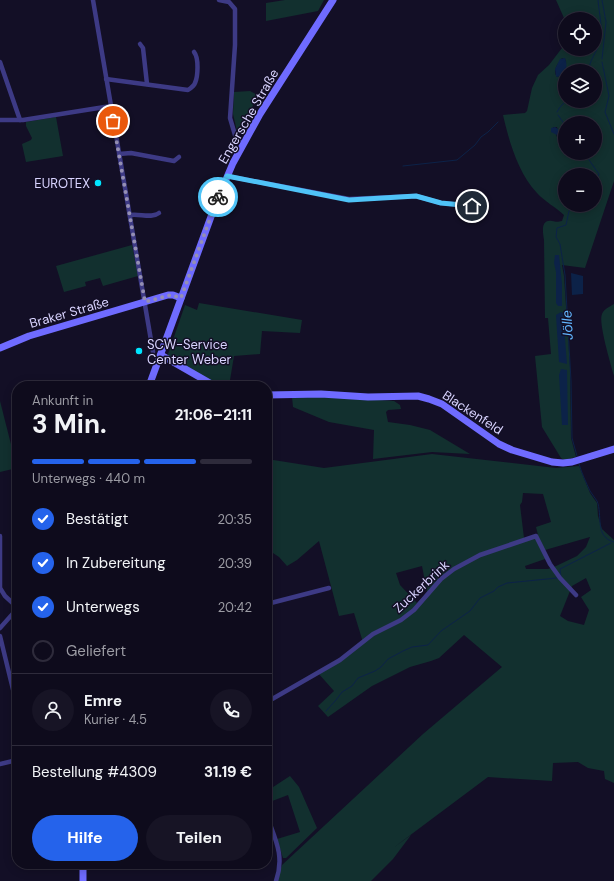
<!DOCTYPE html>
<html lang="de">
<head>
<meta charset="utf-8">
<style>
	:root { --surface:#0e0b1c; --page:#171425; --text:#f1f3f6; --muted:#9b9ba3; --line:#2e2b3b; --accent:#2563eb }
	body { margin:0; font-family:"DM Sans",sans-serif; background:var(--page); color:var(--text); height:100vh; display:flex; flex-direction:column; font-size:15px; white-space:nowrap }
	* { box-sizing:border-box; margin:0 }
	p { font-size:13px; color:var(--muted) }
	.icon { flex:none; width:22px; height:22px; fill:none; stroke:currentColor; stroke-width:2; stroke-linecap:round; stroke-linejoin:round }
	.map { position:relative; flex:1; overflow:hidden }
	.drawer { position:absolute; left:12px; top:381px; width:260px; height:488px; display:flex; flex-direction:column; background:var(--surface); border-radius:16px; box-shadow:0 2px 10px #0003,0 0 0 1px var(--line) }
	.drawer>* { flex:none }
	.buttons { position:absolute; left:558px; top:12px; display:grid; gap:8px }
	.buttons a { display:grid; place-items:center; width:44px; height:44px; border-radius:50%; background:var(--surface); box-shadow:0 2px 10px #0003,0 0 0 1px var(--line); font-size:20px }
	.pin { position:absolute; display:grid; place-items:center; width:34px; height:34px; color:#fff; margin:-17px; border:2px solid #fff; border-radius:50%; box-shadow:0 1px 4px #0007 }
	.courier { position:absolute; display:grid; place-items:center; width:40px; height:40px; margin:-20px; border:3px solid #4fc3f7; border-radius:50%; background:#fff; color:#222; box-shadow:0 1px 5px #0007 }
	.head em { font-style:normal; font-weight:700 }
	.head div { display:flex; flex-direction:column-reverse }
	.head { display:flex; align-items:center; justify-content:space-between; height:68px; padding:0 20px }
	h1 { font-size:26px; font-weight:700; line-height:30px }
	.bar { display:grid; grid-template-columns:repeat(4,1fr); gap:6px 4px; align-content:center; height:48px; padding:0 20px }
	.bar i { height:5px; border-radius:3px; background:var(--line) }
	.bar .active { background:var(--accent) }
	.bar p { grid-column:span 4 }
	.line { display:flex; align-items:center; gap:10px; padding:0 20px; border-top:1px solid var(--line) }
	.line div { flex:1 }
	.round { display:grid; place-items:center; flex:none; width:42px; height:42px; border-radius:21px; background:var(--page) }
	ol { padding:0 20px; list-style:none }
	li { display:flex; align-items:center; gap:12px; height:44px }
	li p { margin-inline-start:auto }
	li .icon { padding:4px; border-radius:50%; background:var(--accent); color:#fff; stroke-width:4 }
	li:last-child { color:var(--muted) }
	li i { width:22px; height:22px; border:2px solid var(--line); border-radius:50% }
	.primary-button { display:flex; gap:8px; margin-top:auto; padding:8px 20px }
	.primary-button a { flex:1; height:46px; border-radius:24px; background:var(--accent); color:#fff; font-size:16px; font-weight:700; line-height:46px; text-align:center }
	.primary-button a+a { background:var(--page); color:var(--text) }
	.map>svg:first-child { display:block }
</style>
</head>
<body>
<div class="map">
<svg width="614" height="881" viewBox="0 0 614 881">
	<rect width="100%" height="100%" fill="#130f26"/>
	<g fill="#12302f" fill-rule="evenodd">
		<polygon points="285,0 324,0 318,11 266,21 266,3"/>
		<path d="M 556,0 L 614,0 L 614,181 L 585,268 L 562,265 L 564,276 L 570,367 L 571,438 L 576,457 L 564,460 L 561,458 L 542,427 L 535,356 L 551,354 L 548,318 L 545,318 L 544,240 C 543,233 540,219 552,221 C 556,222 558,222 562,221 L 564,215 C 556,207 545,202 537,193 C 518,173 509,141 503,115 L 525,113 L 527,111 L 532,88 L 538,75 L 549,65 L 562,48 L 565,39 L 565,49 L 595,49 L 595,19 L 565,19 L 565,26 L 564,18 ZM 562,58 L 566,60 L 566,71 L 595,71 L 595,101 L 565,101 L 565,73 L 557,77 C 552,70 558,64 562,58 ZM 565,123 L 595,123 L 595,153 L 565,153 C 558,147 558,136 553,127 L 557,127 L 558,132 L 562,133 L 565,138 ZM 565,175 L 595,175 L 595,205 L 565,205 Z"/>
		<polygon points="250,91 259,96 237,131 233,114 234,92"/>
		<polygon points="56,117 63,156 26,162 22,144 31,140 32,138 26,126 26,122"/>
		<polygon points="132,245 138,276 103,286 100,278 85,282 86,286 64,292 56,266"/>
		<polygon points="199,303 302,320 300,333 262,331 260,354 234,356 229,386 219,386 167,357 185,305 197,310"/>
		<path d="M 614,304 L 614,376 C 611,365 598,322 602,314 C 604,309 609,307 614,304 Z"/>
		<polygon points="320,396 394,401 400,405 401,409 388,410 386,412 388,422 410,425 430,430 470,454 432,452 373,459 374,430 329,422 293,407 292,397"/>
		<polygon points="0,401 17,468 0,472"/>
		<path d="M 432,454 L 556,468 L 579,466 L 590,493 L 597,503 L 598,516 L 602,529 L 614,540 L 614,783 L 605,779 L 604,771 L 588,768 L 578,762 L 553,763 L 552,781 L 488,777 L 393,848 L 411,835 L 393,859 L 371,881 L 277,881 L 282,865 L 423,734 L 502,667 L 464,635 L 439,658 L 431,661 L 410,667 L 372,686 L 328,717 L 318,706 L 334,691 L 318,673 L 362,645 L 362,639 L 354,613 L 339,616 L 319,541 L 297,560 L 287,566 L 279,557 L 267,549 L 267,459 L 324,468 ZM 523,493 L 543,494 L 551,522 L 536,527 L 538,535 L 524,538 L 520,505 L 522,502 ZM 590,537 L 586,547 L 577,556 L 554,567 L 548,569 L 526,569 L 525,566 L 545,559 L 545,550 ZM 422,566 L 427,592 L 417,603 L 400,585 L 396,573 ZM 586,578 L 591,590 L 581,597 L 589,610 L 584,625 L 568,621 L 560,616 L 572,586 Z"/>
		<polygon points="290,776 299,787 317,828 286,858 283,858 277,839 300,832 288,795 267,803 267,791"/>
	</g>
	<g fill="#0c2248">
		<path d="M 565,58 C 568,66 567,75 557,77 L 556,76 L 555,69 L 560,59 Z"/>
		<path d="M 555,127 L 558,129 L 558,132 L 562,133 L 565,138 L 565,152 C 559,149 558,141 557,135 L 551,132 L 551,128 Z"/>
		<polygon points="555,255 559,255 562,284 562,306 558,306 556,303 556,272 554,263"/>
		<polygon points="571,273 583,276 583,294 572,295"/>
		<polygon points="561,312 563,313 567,364 559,362 556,315"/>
		<polygon points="561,369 567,370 568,425 562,425 559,375"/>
	</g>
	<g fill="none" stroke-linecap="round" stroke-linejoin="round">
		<g stroke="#0c2248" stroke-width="1">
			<polyline points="602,0 606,22 602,59"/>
			<polyline points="602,62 609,96 605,112 614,134"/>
			<path d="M 589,71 C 589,60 596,54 599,44 C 604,31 599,14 598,0"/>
			<polyline points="557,112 560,107 566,101"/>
			<polyline points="558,115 565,125"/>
			<polyline points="584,153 599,174 595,182"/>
			<polyline points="403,166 457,160 475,145 481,137 488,132 498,122"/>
			<polyline points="576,205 569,211 566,225 557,228 556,237 560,244 565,275 571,381 572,438 577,456"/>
			<path d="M 579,464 C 582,474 586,482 590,491 C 592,494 595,498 597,501 C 603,515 594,537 614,542"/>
			<polyline points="561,577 560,569 611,543"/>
			<polyline points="326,711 336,700 342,692 352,686 358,678 375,671 381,667 388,659 403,651 412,647 428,645 441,631 470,611 480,598 494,591 498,587 507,583 557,578"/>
		</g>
		<g stroke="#3d3a85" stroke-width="4.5">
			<polyline points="93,0 153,352"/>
			<polyline points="219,0 229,2 235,9 235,45 230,118 235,135 244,142"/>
			<polyline points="140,44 143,48 147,84"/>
			<polyline points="0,62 20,120"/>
			<path d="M 106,79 L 188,90 C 191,88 194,86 195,83 C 198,76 199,58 194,52"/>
			<polyline points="0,120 23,120 111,106"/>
			<polyline points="119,154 131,153 174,161 179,157"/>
			<polyline points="227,176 349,199 416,196 441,203 472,206"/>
			<path d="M 130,215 C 139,213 151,219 159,213"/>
			<polyline points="0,536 0,588 5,596 17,607"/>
			<polyline points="267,604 329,588"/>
			<polyline points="0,628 17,609"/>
			<polyline points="0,636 17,706"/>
			<polyline points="267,702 340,660 373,634 401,620 414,610 441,579 454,569 480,555 536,536 550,564 560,578 576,595"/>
			<polyline points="0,764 17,760"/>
			<path d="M 267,816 C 275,839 285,856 276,881"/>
		</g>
		<g stroke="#6f6bff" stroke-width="7">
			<polyline points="0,348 29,336 168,295 173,295 181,298"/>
			<polyline points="161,355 215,386"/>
			<polyline points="149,386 216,203 233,163 260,114 333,0"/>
			<polyline points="267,395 321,394 368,397 418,396 429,399 442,404 499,444 512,450 552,462 563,463 572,462 614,449"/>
			<polyline points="83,864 83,881"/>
		</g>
	</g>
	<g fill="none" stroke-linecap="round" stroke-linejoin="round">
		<polyline stroke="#948fb3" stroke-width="4" stroke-dasharray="0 7.2" points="113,121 145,302 171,295 181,298 218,197"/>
		<polyline stroke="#4fc3f7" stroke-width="5" points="218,197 227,176 349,200 416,196 441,203 472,206"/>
	</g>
	<g fill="#00e5ff" stroke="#130f26" stroke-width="1.5">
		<circle cx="98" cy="183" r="4"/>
		<circle cx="139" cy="351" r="4"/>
	</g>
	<g text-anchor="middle" stroke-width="3" stroke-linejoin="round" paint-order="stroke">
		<g font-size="13" fill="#d9d4ff" stroke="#130f26">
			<text transform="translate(248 116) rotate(-60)" y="5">Engersche Straße</text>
			<text transform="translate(69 312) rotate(-16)" y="5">Braker Straße</text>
			<text transform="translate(473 412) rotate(33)" y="5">Blackenfeld</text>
			<text transform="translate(421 586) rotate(-43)" y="5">Zuckerbrink</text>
		</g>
		<g font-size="13" fill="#d9d4ff" stroke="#130f26" text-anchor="end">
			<text x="90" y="188">EUROTEX</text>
			<text x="147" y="349" text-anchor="start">SCW-Service<tspan x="147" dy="15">Center Weber</tspan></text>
		</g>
		<g font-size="14" font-style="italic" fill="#62b6ff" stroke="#130f26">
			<text transform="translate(567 325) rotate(-93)" y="5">Jölle</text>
		</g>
	</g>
</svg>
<div class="buttons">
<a><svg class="icon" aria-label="locate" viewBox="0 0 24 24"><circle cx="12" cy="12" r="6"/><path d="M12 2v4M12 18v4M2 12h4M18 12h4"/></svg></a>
<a><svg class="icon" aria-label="layers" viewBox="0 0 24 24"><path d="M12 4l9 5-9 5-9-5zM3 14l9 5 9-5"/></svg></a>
<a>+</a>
<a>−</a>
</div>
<div class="pin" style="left:113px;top:121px;background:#ea580c"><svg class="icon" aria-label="bag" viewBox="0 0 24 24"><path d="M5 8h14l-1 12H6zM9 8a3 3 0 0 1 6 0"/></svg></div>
<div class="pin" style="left:472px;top:206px;background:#1f2937"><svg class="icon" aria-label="home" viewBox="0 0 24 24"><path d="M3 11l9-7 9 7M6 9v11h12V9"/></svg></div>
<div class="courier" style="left:218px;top:197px"><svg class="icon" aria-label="bike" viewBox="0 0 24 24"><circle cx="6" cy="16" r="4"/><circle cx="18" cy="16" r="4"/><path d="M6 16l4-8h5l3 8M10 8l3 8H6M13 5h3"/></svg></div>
<section class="drawer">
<div class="head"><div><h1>3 Min.</h1><p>Ankunft in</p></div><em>21:06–21:11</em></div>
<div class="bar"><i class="active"></i><i class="active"></i><i class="active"></i><i></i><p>Unterwegs · 440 m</p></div>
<ol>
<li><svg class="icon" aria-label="check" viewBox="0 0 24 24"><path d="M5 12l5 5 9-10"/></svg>Bestätigt<p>20:35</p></li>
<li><svg class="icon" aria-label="check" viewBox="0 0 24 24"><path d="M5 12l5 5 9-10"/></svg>In Zubereitung<p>20:39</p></li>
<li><svg class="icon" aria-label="check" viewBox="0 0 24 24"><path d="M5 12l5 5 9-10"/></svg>Unterwegs<p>20:42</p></li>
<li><i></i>Geliefert</li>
</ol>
<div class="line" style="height:72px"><a class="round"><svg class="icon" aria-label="person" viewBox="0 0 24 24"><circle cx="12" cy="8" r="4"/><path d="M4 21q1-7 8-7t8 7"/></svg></a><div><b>Emre</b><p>Kurier · 4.5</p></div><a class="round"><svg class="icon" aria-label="phone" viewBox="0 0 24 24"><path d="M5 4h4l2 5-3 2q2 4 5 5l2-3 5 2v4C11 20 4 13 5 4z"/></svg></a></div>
<div class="line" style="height:52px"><div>Bestellung #4309</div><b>31.19 €</b></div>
<div class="primary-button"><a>Hilfe</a><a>Teilen</a></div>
</section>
</div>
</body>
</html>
